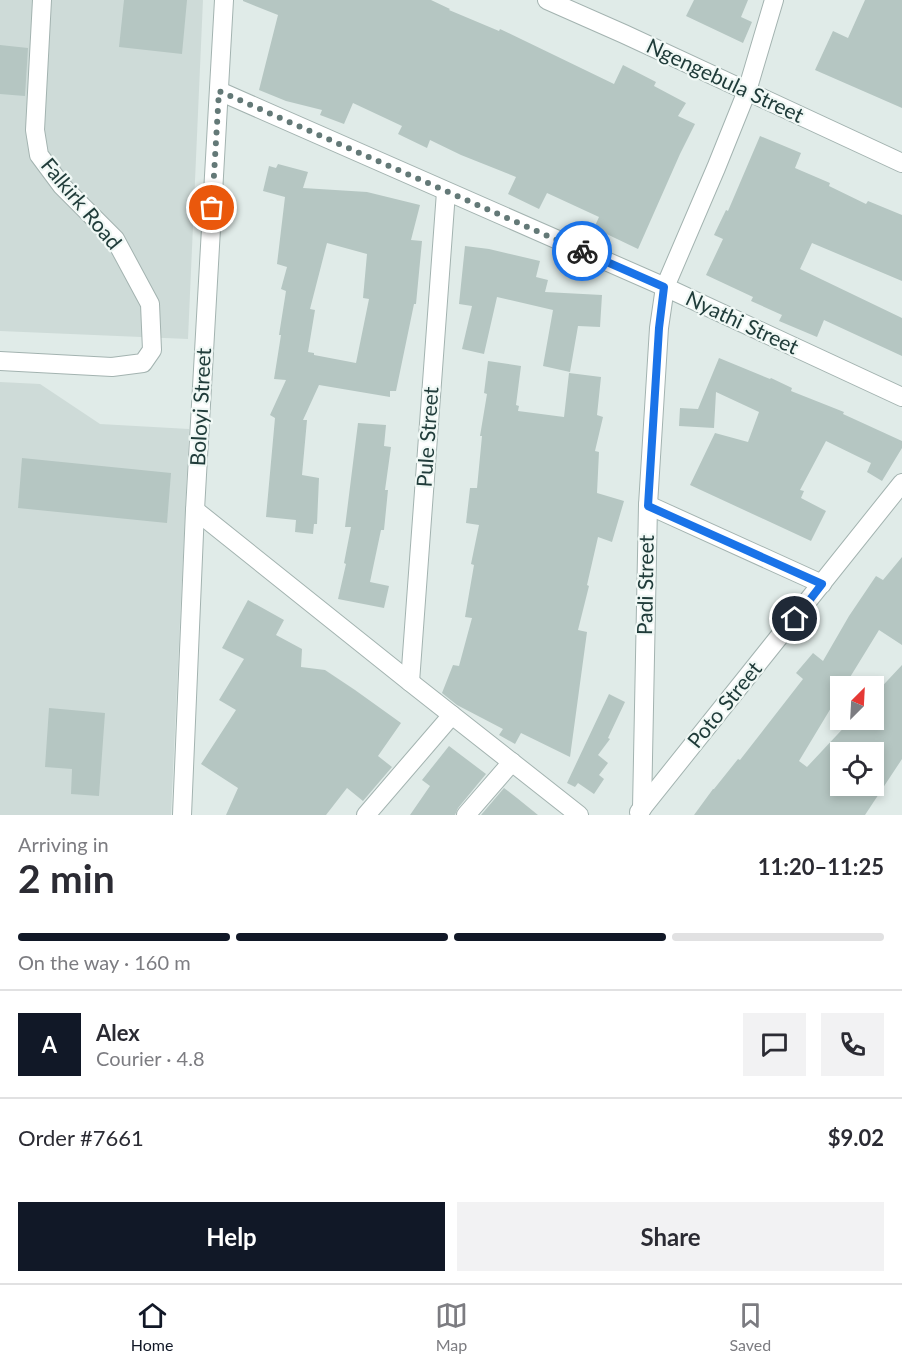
<!DOCTYPE html>
<html lang="en">
<head>
<meta charset="utf-8">
<style>
	:root { --surface:#fff; --page:#f2f2f3; --text:#2b2b33; --muted:#7c7c81; --line:#e1e1e2; --accent:#111827 }
	body { margin:0; font-family:Lato,sans-serif; background:var(--page); color:var(--text); height:100vh; display:flex; flex-direction:column; font-size:22px; white-space:nowrap }
	* { box-sizing:border-box; margin:0 }
	p { font-size:20px; color:var(--muted) }
	.icon { flex:none; width:33px; height:33px; fill:none; stroke:currentColor; stroke-width:2; stroke-linecap:round; stroke-linejoin:round }
	.map { position:relative; height:815px; overflow:hidden }
	.sheet { display:flex; flex-direction:column; background:var(--surface); flex:1 }
	.sheet>* { flex:none }
	.needle { width:39px; rotate:24deg }
	.controls { position:absolute; left:830px; top:676px; display:grid; gap:12px }
	.controls a { display:grid; place-items:center; width:54px; height:54px; border-radius:0px; background:var(--surface); box-shadow:0 3px 9px #0003; font-size:30px }
	.pin { position:absolute; display:grid; place-items:center; width:51px; height:51px; color:#fff; margin:-26px; border:3px solid #fff; border-radius:50%; box-shadow:0 2px 6px #0007 }
	.courier { position:absolute; display:grid; place-items:center; width:60px; height:60px; margin:-30px; border:4px solid #1a73e8; border-radius:50%; background:#fff; color:#222; box-shadow:0 2px 8px #0007 }
	.head em { font-style:normal; font-weight:700 }
	.head div { display:flex; flex-direction:column-reverse }
	.head { display:flex; align-items:center; justify-content:space-between; height:102px; padding:0 18px }
	h1 { font-size:39px; font-weight:700; line-height:45px }
	.bar { display:grid; grid-template-columns:repeat(4,1fr); gap:9px 6px; align-content:center; height:72px; padding:0 18px }
	.bar i { height:8px; border-radius:4px; background:var(--line) }
	.bar .on { background:var(--accent) }
	.bar p { grid-column:span 4 }
	.line { display:flex; align-items:center; gap:15px; padding:0 18px; border-top:2px solid var(--line) }
	.line div { flex:1 }
	.round { display:grid; place-items:center; flex:none; width:63px; height:63px; border-radius:0px; background:var(--page) }
	.button { display:flex; gap:12px; margin-top:auto; padding:12px 18px }
	.button a { flex:1; height:69px; border-radius:0px; background:var(--accent); color:#fff; font-size:24px; font-weight:700; line-height:69px; text-align:center }
	.button a+a { background:var(--page); color:var(--text) }
	.tabs { display:flex; justify-content:space-around; align-items:center; height:84px; border-top:2px solid var(--line); background:var(--surface); font-size:16px; color:var(--muted) }
	.tabs a { display:grid; justify-items:center; gap:3px }
	.tabs .on { color:var(--accent) }
	.map>svg:first-child { display:block }
</style>
</head>
<body>
<div class="map">
<svg width="902" height="815" viewBox="0 0 902 815">
	<rect width="100%" height="100%" fill="#e0ebe8"/>
	<g fill="#cedbd8">
		<polygon points="0,0 203,0 188,339 0,331"/>
		<polygon points="0,382 40,384 100,424 189,429 171,815 0,815"/>
	</g>
	<g fill="#b5c6c2" fill-rule="evenodd">
		<polygon points="124,0 187,0 182,54 119,47"/>
		<polygon points="243,0 431,0 450,9 449,10 499,31 500,29 614,84 623,65 656,82 654,86 686,103 678,116 695,124 680,154 638,249 594,228 599,217 547,193 539,209 508,194 516,177 461,155 430,140 427,148 398,134 402,126 353,103 344,124 320,115 322,110 286,101 259,90 278,15 243,1"/>
		<polygon points="694,0 748,0 741,17 752,22 743,43 686,16"/>
		<polygon points="865,0 902,0 902,108 815,70 833,31 848,38"/>
		<polygon points="0,45 28,48 25,96 0,94"/>
		<polygon points="760,136 801,153 795,168 830,183 829,186 866,204 868,201 902,215 902,281 812,243 800,269 902,318 902,356 824,320 817,337 779,321 782,315 751,301 753,297 706,275 723,239 714,235 726,210 728,211"/>
		<path d="M 278,164 L 308,172 L 303,188 L 367,192 L 420,205 L 411,240 L 422,241 L 416,304 L 414,304 L 396,391 L 390,391 L 390,397 L 319,385 L 303,420 L 307,420 L 302,475 L 319,478 L 317,524 L 314,524 L 313,534 L 295,532 L 296,520 L 266,517 L 275,418 L 270,415 L 286,380 L 274,379 L 281,335 L 279,335 L 286,291 L 281,289 L 287,267 L 277,264 L 285,197 L 263,191 L 269,166 L 276,168 ZM 327,243 L 367,254 L 363,298 L 369,299 L 356,363 L 314,355 L 314,353 L 308,352 L 315,310 L 310,309 Z"/>
		<polygon points="465,246 489,249 540,261 536,277 548,280 545,292 602,295 600,327 578,326 570,372 543,366 553,310 497,297 484,354 462,349 472,306 459,304"/>
		<polygon points="719,358 770,379 771,378 792,388 791,391 844,412 843,414 902,441 902,448 882,481 867,472 871,463 826,441 800,490 804,491 801,498 826,511 811,541 690,485 715,433 748,442 759,412 716,392 714,428 679,426 680,408 698,409"/>
		<polygon points="488,361 521,366 516,405 519,406 518,411 564,417 569,373 601,377 597,415 603,417 595,451 599,452 597,493 624,501 612,542 598,537 587,585 589,586 578,630 587,632 570,757 521,733 515,744 499,735 503,729 457,705 442,693 453,665 459,666 472,618 465,617 474,565 471,564 479,525 466,523 470,488 477,488 482,436 480,436 487,394 484,393"/>
		<polygon points="358,423 386,425 384,446 391,447 385,490 388,490 384,530 381,530 370,582 389,586 384,608 338,599 346,564 344,563 351,527 345,527"/>
		<polygon points="22,458 171,473 167,523 18,508"/>
		<path d="M 902,557 L 902,645 L 879,630 L 844,687 L 840,687 L 840,693 L 799,761 L 807,767 L 851,720 L 873,720 L 873,696 L 902,665 L 902,759 L 865,815 L 694,815 L 713,789 L 714,789 L 738,759 L 740,760 L 803,679 L 796,673 L 813,653 L 823,661 L 849,616 L 876,576 L 883,580 ZM 840,753 L 873,753 L 873,786 L 840,786 Z"/>
		<polygon points="248,600 284,620 276,635 302,649 301,667 325,670 355,690 401,723 378,756 392,767 363,801 347,788 326,815 226,815 238,788 201,764 236,710 219,700 244,659 222,648"/>
		<polygon points="609,694 625,702 608,738 610,739 598,755 608,763 599,775 604,779 594,794 578,783 575,787 567,783"/>
		<polygon points="49,708 105,713 99,796 71,794 72,769 45,767"/>
		<polygon points="449,746 486,774 458,808 455,815 410,815 430,786 422,780"/>
		<polygon points="504,788 517,798 538,815 481,815"/>
	</g>
	<g fill="none" stroke-linecap="round" stroke-linejoin="round">
		<defs>
			<g id="street">
				<polyline points="547,0 624,34 902,163"/>
				<polyline points="219,91 665,287 902,397"/>
				<polyline points="0,361 112,367 143,363 152,350 150,304 115,239 62,186 39,155 35,130 42,0"/>
				<polyline points="648,505 822,584"/>
				<polyline points="195,510 410,682 579,815"/>
				<polyline points="410,682 446,192"/>
				<polyline points="642,809 648,505 659,328 665,287 716,168 747,91 774,0"/>
				<polyline points="639,812 902,483"/>
				<polyline points="182,815 195,510 224,0"/>
				<polyline points="366,815 452,715"/>
				<polyline points="466,815 512,762"/>
			</g>
		</defs>
		<use href="#street" stroke="#a3b3b0" stroke-width="20"/>
		<use href="#street" stroke="#fff" stroke-width="18"/>
	</g>
	<g fill="none" stroke-linecap="round" stroke-linejoin="round">
		<polyline stroke="#637977" stroke-width="6" stroke-dasharray="0 10.8" points="212,208 219,91 582,251"/>
		<polyline stroke="#1a73e8" stroke-width="8" points="582,251 664,287 659,328 648,506 822,584 795,619"/>
	</g>
	<g text-anchor="middle" stroke-width="4.5" stroke-linejoin="round" paint-order="stroke">
		<g font-size="21" fill="#203c3a" stroke="#f0f8f5">
			<text transform="translate(725 81) rotate(25)" y="7">Ngengebula Street</text>
			<text transform="translate(81 204) rotate(50)" y="7">Falkirk Road</text>
			<text transform="translate(742 323) rotate(25)" y="7">Nyathi Street</text>
			<text transform="translate(201 407) rotate(-87)" y="7">Boloyi Street</text>
			<text transform="translate(428 437) rotate(-86)" y="7">Pule Street</text>
			<text transform="translate(646 585) rotate(-89)" y="7">Padi Street</text>
			<text transform="translate(725 705) rotate(-51)" y="7">Poto Street</text>
		</g>
	</g>
</svg>
<div class="controls">
<a><svg class="needle" viewBox="-14 -14 28 28"><path d="M0-13l5 13h-10z" fill="#e53935"/><path d="M0 13l5-13h-10z" fill="#7c7c81"/></svg></a>
<a><svg class="icon" aria-label="locate" viewBox="0 0 24 24"><circle cx="12" cy="12" r="6"/><path d="M12 2v4M12 18v4M2 12h4M18 12h4"/></svg></a>
</div>
<div class="pin" style="left:212px;top:208px;background:#ea580c"><svg class="icon" aria-label="bag" viewBox="0 0 24 24"><path d="M5 8h14l-1 12H6zM9 8a3 3 0 0 1 6 0"/></svg></div>
<div class="pin" style="left:795px;top:619px;background:#1f2937"><svg class="icon" aria-label="home" viewBox="0 0 24 24"><path d="M3 11l9-7 9 7M6 9v11h12V9"/></svg></div>
<div class="courier" style="left:582px;top:251px"><svg class="icon" aria-label="bike" viewBox="0 0 24 24"><circle cx="6" cy="16" r="4"/><circle cx="18" cy="16" r="4"/><path d="M6 16l4-8h5l3 8M10 8l3 8H6M13 5h3"/></svg></div>
</div>
<section class="sheet">
<div class="head"><div><h1>2 min</h1><p>Arriving in</p></div><em>11:20–11:25</em></div>
<div class="bar"><i class="on"></i><i class="on"></i><i class="on"></i><i></i><p>On the way · 160 m</p></div>
<div class="line" style="height:108px"><b class="round" style="background:var(--accent);color:#fff">A</b><div><b>Alex</b><p>Courier · 4.8</p></div><a class="round"><svg class="icon" aria-label="chat" viewBox="0 0 24 24"><path d="M4 5h16v11H9l-5 4z"/></svg></a><a class="round"><svg class="icon" aria-label="phone" viewBox="0 0 24 24"><path d="M5 4h4l2 5-3 2q2 4 5 5l2-3 5 2v4C11 20 4 13 5 4z"/></svg></a></div>
<div class="line" style="height:78px"><div>Order #7661</div><b>$9.02</b></div>
<div class="button"><a>Help</a><a>Share</a></div>
</section>
<nav class="tabs">
<a class="on"><svg class="icon" aria-label="home" viewBox="0 0 24 24"><path d="M3 11l9-7 9 7M6 9v11h12V9"/></svg>Home</a>
<a><svg class="icon" aria-label="map" viewBox="0 0 24 24"><path d="M3 6l6-2 6 2 6-2v14l-6 2-6-2-6 2zM9 4v14M15 6v14"/></svg>Map</a>
<a><svg class="icon" aria-label="saved" viewBox="0 0 24 24"><path d="M7 4h10v16l-5-4-5 4z"/></svg>Saved</a>
</nav>
</body>
</html>
